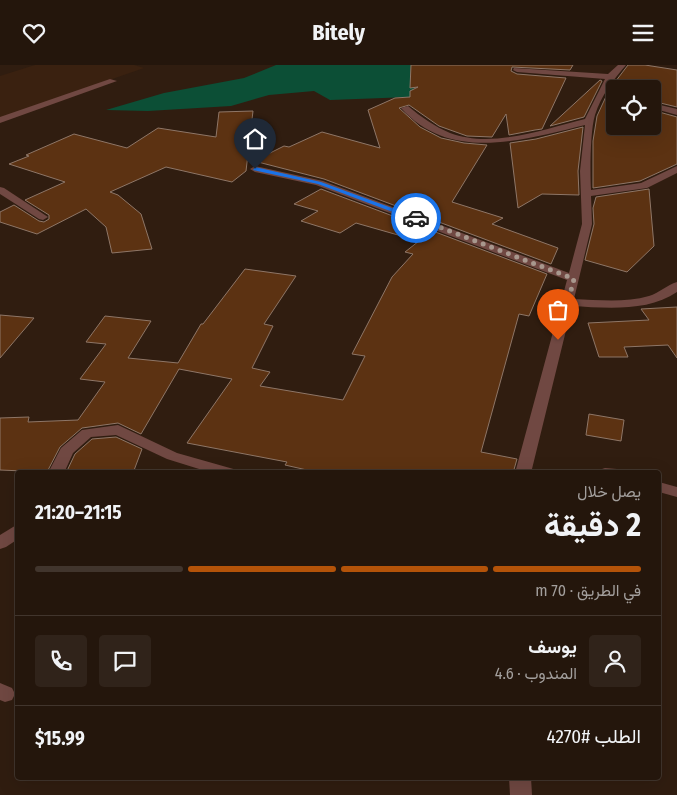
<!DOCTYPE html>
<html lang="ar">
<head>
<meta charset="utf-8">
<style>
	:root { --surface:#24160c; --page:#30231a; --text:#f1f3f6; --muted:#a39f9d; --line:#41352d; --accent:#b45309 }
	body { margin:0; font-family:"Fira Sans Condensed",Vazirmatn,sans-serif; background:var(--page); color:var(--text); direction:rtl; height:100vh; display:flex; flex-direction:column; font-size:19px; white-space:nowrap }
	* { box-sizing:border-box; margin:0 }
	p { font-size:16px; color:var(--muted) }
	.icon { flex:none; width:28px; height:28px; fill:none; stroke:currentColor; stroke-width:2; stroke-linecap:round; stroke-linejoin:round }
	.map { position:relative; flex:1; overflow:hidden; direction:ltr }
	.sheet { position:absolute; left:15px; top:405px; width:646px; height:310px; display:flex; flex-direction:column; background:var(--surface); border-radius:5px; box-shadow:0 5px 20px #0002,0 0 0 1px var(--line); direction:rtl }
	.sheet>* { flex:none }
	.buttons { position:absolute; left:606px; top:15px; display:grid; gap:10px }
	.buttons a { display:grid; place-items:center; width:55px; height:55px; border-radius:5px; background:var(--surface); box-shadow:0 5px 20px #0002,0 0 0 1px var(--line); font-size:25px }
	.pin { position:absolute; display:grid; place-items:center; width:42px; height:42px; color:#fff; margin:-51px -21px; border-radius:50% 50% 50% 0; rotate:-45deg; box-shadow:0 0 5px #0007 }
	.pin .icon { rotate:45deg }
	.courier { position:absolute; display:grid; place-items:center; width:50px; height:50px; margin:-25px; border:4px solid #1a73e8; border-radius:50%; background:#fff; color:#222; box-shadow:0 1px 6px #0007 }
	.headline em { font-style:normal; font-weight:700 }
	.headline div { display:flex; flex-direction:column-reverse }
	.headline { display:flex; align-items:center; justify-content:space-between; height:85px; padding:0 20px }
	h1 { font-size:32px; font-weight:700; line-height:38px }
	.bar { display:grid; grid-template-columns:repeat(4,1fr); gap:8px 5px; align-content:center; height:60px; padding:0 20px }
	.bar i { height:6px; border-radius:4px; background:var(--line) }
	.bar .current { background:var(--accent) }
	.bar p { grid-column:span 4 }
	.line { display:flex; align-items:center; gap:12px; padding:0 20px; border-top:1px solid var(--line) }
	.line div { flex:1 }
	.round { display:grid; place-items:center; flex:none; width:52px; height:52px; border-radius:5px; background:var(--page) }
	header { display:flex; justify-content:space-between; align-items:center; height:65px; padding:0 20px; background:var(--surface); font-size:22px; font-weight:700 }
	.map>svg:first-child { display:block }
</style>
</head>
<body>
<header><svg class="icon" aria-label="menu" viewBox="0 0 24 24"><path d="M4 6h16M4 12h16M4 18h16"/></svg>Bitely<svg class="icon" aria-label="heart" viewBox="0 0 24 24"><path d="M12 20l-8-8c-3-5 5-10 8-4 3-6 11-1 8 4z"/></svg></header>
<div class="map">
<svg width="677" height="730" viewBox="0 0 677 730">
	<rect width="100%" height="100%" fill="#301d10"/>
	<polygon fill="#3a2110" points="35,0 134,0 144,3 0,53 0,11"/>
	<polygon fill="#0c4f36" points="276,0 425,0 410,32 330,35 314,26 269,30 231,41 148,46 106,45 164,28 244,13"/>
	<g fill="#5c3212" stroke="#8e7667">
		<polygon points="411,0 573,0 570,5 512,2 511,6 517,9 566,13 542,64 535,65 509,70 506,49 492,72 467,71 439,61 409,40 399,43 420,62 441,73 464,78 487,80 452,137 503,153 492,159 558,183 551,199 324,114 254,96 284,81 289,82 322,67 380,83 368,45 395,33 410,32 410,26 418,22 410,23"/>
		<polygon points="628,0 645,0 677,5 677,42 652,36 652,24 615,24 615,61 652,61 652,45 677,52 677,99 640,116 593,123 593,76 597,51 609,25"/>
		<polygon points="600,15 602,16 584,52 550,61"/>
		<polygon points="253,46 246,106 232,117 166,102 110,127 118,130 141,149 152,184 112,188 106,162 86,144 37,169 0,157 0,147 14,140 39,156 44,157 49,154 49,150 25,135 65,117 9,99 29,91 26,90 74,69 127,83 158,63 216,72 219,47"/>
		<polygon points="583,62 578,106 579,130 542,129 518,143 510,78 536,74"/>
		<polygon points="321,124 547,209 529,251 519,249 481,387 517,394 513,408 320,408 285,400 287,397 187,378 232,314 179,304 141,369 118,358 82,363 60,382 47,407 0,405 0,353 29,352 28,357 78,355 105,317 80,314 106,279 86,277 105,251 151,256 128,293 178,298 201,259 203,259 245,204 296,211 264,259 273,261 252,303 270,307 260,321 343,335 365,291 352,289 392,212 413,189 405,187 419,176 356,158 340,168 301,156 318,146 294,139"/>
		<polygon points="649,124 654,181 627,207 585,195 594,159 593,143 596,132"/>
		<polygon points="677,242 677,293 668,280 624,282 628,292 599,292 588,258 649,255 641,244"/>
		<polygon points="0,250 34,253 0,293"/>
		<polygon points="589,349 624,355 621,376 586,370"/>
		<polygon points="116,372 142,384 133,408 66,408 75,389 92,374"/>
	</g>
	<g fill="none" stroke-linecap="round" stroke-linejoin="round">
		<g fill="#704842" fill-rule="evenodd">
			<path d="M 618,0 L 626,0 C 613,15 601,31 595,50 C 590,66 590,108 591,125 L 641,118 L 677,101 L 677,108 L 647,123 L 591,131 L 592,159 L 574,234 C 598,235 625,238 649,231 C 659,228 667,220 677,217 L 677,227 C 648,247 606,243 572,241 L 531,408 L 515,408 L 567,215 L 316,120 L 255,107 L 250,104 L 255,101 L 323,116 L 569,208 L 582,159 L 580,106 L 585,60 C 523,75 450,98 401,43 L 408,41 C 421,52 434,61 450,68 C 492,84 544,64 585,54 L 605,14 L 517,7 L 513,5 L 514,3 L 608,9 Z"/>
			<polygon points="110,14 117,16 0,58 0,52"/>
			<polygon points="652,38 677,44 677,50 652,43"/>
			<polygon points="0,122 4,123 48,152 43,155 39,154 0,129"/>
			<polygon points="118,360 177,388 237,405 239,408 212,408 167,394 116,370 91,372 73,388 64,408 48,408 61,383 82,365"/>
			<polygon points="605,403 629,405 631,408 597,408 599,405"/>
			<polygon points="659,417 677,422 677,432 659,427"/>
			<polygon points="18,459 18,474 6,482 0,484 0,470"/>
			<polygon points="0,618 12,623 15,629 12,635 5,637 0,635"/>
			<polygon points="509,712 531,712 532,730 510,730"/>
		</g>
	</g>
	<polygon fill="#1a73e8" points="255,102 321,117 419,153 414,155 318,119 253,105"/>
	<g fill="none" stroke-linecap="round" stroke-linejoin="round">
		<polyline stroke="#a8988e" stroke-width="5" stroke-dasharray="0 9" points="416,153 574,214 558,275"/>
	</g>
</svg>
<div class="buttons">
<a><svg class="icon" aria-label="locate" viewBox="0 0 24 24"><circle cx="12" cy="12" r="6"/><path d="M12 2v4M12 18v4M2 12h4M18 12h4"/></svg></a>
</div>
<div class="pin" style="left:558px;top:275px;background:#ea580c"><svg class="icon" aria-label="bag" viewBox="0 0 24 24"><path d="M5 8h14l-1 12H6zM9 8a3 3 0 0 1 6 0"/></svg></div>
<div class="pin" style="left:255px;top:104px;background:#1f2937"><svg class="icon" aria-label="home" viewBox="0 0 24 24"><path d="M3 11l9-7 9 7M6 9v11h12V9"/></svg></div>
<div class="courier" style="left:416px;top:153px"><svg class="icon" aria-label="car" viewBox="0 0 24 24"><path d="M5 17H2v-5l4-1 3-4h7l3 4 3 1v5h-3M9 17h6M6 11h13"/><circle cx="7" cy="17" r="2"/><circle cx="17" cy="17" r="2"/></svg></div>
<section class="sheet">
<div class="headline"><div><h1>2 دقيقة</h1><p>يصل خلال</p></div><em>21:15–21:20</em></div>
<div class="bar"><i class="current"></i><i class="current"></i><i class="current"></i><i></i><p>في الطريق · 70 m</p></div>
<div class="line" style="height:90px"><a class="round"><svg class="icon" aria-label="person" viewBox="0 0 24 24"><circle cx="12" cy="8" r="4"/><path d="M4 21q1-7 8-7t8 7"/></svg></a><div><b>يوسف</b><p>المندوب · 4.6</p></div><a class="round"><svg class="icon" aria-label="chat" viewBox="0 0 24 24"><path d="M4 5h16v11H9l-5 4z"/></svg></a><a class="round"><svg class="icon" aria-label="phone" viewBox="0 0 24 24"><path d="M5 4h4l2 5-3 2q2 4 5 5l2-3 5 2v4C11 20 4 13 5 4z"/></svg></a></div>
<div class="line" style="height:65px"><div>الطلب #4270</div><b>$15.99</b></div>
</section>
</div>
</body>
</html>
